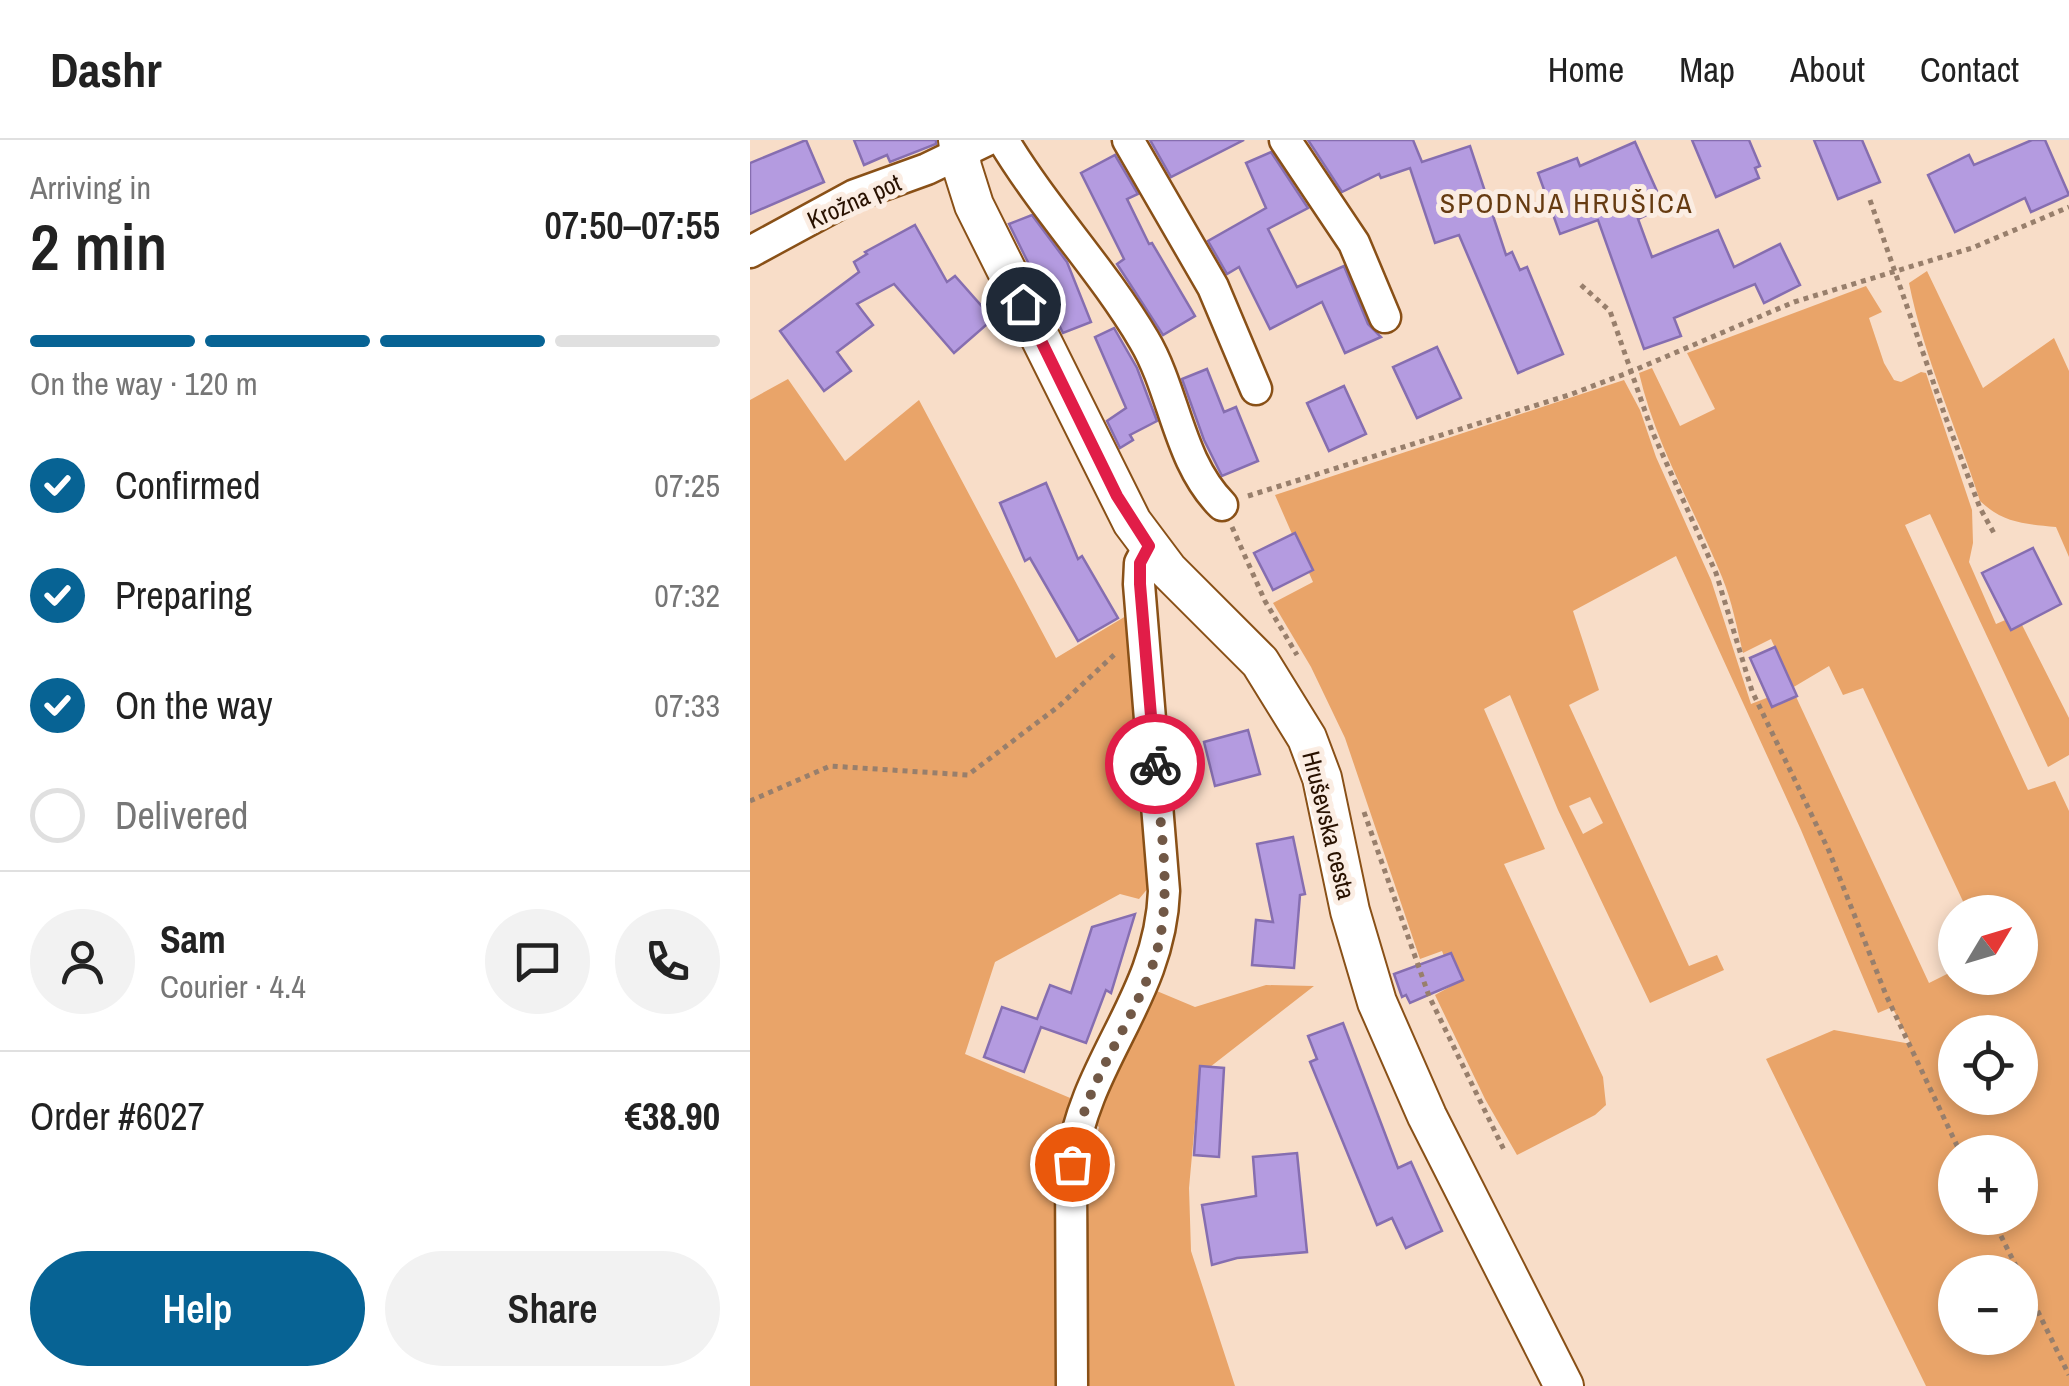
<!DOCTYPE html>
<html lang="en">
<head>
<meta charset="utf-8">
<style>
	:root { --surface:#fff; --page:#f2f2f2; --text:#222; --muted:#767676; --line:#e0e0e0; --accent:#076394 }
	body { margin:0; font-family:"Archivo Narrow",sans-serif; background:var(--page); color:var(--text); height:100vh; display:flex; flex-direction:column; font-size:38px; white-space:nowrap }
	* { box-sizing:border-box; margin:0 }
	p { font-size:32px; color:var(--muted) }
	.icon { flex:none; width:55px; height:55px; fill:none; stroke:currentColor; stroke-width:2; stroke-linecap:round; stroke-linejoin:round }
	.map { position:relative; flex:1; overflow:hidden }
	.drawer { display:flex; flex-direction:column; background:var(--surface); width:750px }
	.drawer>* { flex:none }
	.needle { width:65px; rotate:52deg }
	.controls { position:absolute; left:1188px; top:755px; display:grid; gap:20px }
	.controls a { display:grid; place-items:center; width:100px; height:100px; border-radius:50%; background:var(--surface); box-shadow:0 5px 15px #0003; font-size:50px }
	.pin { position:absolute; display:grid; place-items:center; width:85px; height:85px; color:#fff; margin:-42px; border:5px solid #fff; border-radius:50%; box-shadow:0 2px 10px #0007 }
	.courier { position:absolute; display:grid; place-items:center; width:100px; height:100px; margin:-50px; border:8px solid #e11d48; border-radius:50%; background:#fff; color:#222; box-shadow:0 2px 12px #0007 }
	.overview em { font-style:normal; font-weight:600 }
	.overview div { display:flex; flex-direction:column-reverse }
	.overview { display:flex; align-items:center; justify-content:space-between; height:170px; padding:0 30px }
	h1 { font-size:65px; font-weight:600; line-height:75px }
	.bar { display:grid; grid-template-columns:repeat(4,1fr); gap:15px 10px; align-content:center; height:120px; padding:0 30px }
	.bar i { height:12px; border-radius:8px; background:var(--line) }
	.bar .selected { background:var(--accent) }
	.bar p { grid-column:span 4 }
	.line { display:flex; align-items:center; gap:25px; padding:0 30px; border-top:2px solid var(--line) }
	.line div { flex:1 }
	.round { display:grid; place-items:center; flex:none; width:105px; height:105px; border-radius:52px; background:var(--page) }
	ol { padding:0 30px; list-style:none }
	li { display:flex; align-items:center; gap:30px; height:110px }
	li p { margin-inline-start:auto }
	li .icon { padding:10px; border-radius:50%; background:var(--accent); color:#fff; stroke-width:4 }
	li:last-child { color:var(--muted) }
	li i { width:55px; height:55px; border:5px solid var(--line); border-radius:50% }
	.cta { display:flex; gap:20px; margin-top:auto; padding:20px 30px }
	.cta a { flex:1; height:115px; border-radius:60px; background:var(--accent); color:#fff; font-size:40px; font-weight:600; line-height:115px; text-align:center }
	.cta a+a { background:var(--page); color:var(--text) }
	header { display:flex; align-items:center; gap:60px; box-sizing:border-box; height:140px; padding:0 50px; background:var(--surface); border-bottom:2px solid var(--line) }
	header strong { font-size:48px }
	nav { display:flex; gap:55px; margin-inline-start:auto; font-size:35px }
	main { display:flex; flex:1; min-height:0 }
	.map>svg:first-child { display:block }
</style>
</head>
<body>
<header>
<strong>Dashr</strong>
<nav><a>Home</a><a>Map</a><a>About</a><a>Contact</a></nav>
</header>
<main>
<section class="drawer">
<div class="overview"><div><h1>2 min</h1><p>Arriving in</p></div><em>07:50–07:55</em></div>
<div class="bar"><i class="selected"></i><i class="selected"></i><i class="selected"></i><i></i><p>On the way · 120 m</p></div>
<ol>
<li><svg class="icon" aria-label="check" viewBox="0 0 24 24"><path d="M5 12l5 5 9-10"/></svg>Confirmed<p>07:25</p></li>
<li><svg class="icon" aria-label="check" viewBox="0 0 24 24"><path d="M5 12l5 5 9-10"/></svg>Preparing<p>07:32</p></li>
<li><svg class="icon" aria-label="check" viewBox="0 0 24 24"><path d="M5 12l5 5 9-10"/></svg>On the way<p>07:33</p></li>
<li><i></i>Delivered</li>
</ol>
<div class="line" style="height:180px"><a class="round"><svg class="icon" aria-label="person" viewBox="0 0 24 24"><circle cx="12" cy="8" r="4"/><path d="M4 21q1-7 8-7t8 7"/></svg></a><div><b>Sam</b><p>Courier · 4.4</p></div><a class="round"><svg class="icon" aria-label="chat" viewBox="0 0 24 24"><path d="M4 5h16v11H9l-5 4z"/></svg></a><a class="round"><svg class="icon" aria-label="phone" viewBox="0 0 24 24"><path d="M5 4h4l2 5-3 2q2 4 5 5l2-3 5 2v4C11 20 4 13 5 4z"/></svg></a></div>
<div class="line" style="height:130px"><div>Order #6027</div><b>€38.90</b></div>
<div class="cta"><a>Help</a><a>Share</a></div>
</section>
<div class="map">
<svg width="1319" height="1246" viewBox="0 0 1319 1246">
	<rect width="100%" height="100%" fill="#f8ddc8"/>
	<g fill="#e9a469" fill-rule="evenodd">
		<path d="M 1177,131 L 1233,248 L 1304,198 L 1319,231 L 1319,417 L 1306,387 C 1275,384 1253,383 1230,361 C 1207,288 1174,218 1159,143 Z"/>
		<path d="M 1116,146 L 1132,172 L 1119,178 L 1134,223 L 1144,240 L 1151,242 L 1171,232 L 1176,233 L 1222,370 L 1223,403 L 1219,422 L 1246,484 L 1267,475 L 1319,578 L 1319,615 L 1298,627 L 1180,374 L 1155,385 L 1278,650 L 1305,641 L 1319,671 L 1319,1246 L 1176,1246 L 1016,919 L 1084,890 L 1161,904 L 1142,867 L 1128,873 L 1051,690 L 926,416 L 823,471 L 849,550 L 819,565 L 939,826 L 967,815 L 974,830 L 900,863 L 808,670 L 760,555 L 734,569 L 795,709 L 754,724 L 853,937 L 856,965 L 845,975 L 767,1015 L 735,959 L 685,855 L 705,844 L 692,811 L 670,819 L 595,598 L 561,527 L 523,463 L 563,442 L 525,355 L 874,240 L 890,270 L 906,317 L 961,440 L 1001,564 L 1032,552 L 1038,537 L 1021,499 L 993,513 C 987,488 982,461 972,437 C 944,368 906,306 889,233 L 902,228 L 930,286 L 965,269 L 937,213 ZM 1079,526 L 1093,555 L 1113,548 L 1218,772 L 1270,772 L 1270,838 L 1249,838 L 1231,852 L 1223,838 L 1205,838 L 1205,830 L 1179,843 L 1042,548 ZM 840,657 L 853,683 L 833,694 L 819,666 ZM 1205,892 L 1270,892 L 1270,958 L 1205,958 ZM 1205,1012 L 1270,1012 L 1270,1078 L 1205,1078 ZM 1205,1132 L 1270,1132 L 1270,1198 L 1205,1198 Z"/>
		<polygon points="38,239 95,321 169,260 306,518 381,473 404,741 389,759 370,754 245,822 215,914 325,960 309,1246 0,1246 0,260"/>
		<polygon points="516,845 564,846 460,927 450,927 439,1048 441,1111 485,1246 334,1246 334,1170 341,1022 349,987 336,978 402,849 445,867"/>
	</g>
	<g fill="#b49be0" stroke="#866eb0" stroke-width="2.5">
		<polygon points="56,0 74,42 0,74 0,23"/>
		<polygon points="104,0 186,0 186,4 140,22 137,15 114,25"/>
		<polygon points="400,0 494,0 421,37"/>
		<polygon points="558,0 663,0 672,22 720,6 756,115 762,112 770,130 777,127 813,214 768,233 709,95 685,103 660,28 631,38 629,34 592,52"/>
		<polygon points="942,0 999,0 1010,26 1005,28 1009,38 966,57"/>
		<polygon points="1064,0 1112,0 1130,42 1088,59"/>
		<polygon points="1282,0 1295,0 1319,55 1281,72 1275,58 1205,92 1178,35 1219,15 1224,25"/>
		<polygon points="885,2 914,67 888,79 902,117 968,90 984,127 1030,104 1050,145 1014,163 1005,144 924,178 931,196 894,209 848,80 810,94 788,33 827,18 830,26"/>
		<polygon points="521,12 558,68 518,89 547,147 594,126 618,184 631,197 595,213 572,162 520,189 489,127 477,134 458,101 516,68 496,23"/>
		<polygon points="365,15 388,54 377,59 399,104 402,103 445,176 413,195 367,124 374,119 331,33"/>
		<polygon points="282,75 317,122 341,182 313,193 259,84"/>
		<polygon points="165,85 197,142 205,136 243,179 204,213 144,144 107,164 123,185 87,212 101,231 74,251 30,191 109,132 104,122 117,114 115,112"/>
		<polygon points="364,188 387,228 407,281 380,295 383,300 370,308 357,281 376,268 345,197"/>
		<polygon points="687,207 711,258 667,278 643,227"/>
		<polygon points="457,229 474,272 486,267 508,321 472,336 454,300 432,239"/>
		<polygon points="594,246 616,294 579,311 557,263"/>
		<polygon points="296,343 328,419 332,416 368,478 328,501 280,418 275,421 250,363"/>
		<polygon points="545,393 563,430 523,450 504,413"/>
		<polygon points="1283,408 1311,464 1261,490 1232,433"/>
		<polygon points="1025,507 1047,556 1022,567 1000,518"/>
		<polygon points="498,590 510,634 465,646 454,602"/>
		<polygon points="543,697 555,754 550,755 544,828 502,825 506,780 523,782 507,704"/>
		<polygon points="385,774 361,853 356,850 336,903 291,887 274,932 234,917 252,867 287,879 300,845 321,853 342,787"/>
		<polygon points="701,813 713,840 660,863 656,855 652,857 644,834"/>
		<polygon points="593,883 648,1028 661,1022 692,1091 656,1108 642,1078 627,1085 560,922 567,919 558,896"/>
		<polygon points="450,926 474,928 469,1017 444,1015"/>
		<polygon points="547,1013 557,1112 487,1118 462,1125 452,1065 506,1056 503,1017"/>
	</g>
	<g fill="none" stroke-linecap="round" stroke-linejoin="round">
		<defs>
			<g id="minor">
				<path d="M 253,0 C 295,70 352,129 394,200 C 425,252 428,321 472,365"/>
				<polyline points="378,0 463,147 506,249"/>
				<polyline points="535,0 604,103 635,177"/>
				<polyline points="0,112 105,55 177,29 237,0"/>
				<path d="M 322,1246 L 321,1024 C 335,920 410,858 414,751 L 389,444 L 390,423 L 399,406"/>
			</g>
			<polyline id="tertiary" points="208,0 212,27 224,65 382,382 418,430 510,522 557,598 572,638 600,771 627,862 677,976 814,1246"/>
		</defs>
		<use href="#minor" stroke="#895017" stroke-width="35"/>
		<use href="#tertiary" stroke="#895017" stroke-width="42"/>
		<g stroke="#987f6c" stroke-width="5" stroke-dasharray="5 5" stroke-linecap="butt">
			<polyline points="1120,60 1194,273 1230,368 1245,395"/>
			<polyline points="831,145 860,171 902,291 966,433 1002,551 1079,711 1136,855 1210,1012"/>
			<polyline points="498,356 819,255 880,232 1044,162 1222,108 1319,67"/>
			<polyline points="482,387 515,461 547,515"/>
			<polyline points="0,661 80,626 218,635 309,566 365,514"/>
			<polyline points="614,672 679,856 754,1010"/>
			<polyline points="1242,1078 1269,1132"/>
			<polyline points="1270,1135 1319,1235"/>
		</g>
		<use href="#minor" stroke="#fff" stroke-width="30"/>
		<use href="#tertiary" stroke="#fff" stroke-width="38"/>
	</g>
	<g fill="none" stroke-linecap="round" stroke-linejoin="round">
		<path stroke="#715846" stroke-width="10" stroke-dasharray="0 18" d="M 322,1024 C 332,944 377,896 403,824 C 425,761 410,689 405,624"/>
		<polyline stroke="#e11d48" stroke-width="12" points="273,164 367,356 399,406 390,423 390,444 405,624"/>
	</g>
	<g text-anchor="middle" stroke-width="10" stroke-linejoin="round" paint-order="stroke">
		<g font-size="25" fill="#281100" stroke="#fbede3">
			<text transform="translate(104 61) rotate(-24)" y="9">Krožna pot</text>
			<text transform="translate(579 685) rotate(76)" y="9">Hruševska cesta</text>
		</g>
		<g font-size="28" letter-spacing="2.5" fill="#663b11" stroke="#fbede3">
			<text x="817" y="73">SPODNJA HRUŠICA</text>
		</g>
	</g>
</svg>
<div class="controls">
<a><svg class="needle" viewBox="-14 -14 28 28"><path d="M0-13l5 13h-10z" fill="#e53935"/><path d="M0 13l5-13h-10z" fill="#767676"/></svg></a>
<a><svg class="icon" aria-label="locate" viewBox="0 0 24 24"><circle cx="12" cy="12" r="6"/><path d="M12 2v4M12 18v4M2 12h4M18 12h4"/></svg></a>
<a>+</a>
<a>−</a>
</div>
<div class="pin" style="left:322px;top:1024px;background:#ea580c"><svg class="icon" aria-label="bag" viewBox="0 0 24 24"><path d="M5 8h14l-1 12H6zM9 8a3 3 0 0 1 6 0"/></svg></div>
<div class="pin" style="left:273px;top:164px;background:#1f2937"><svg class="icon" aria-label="home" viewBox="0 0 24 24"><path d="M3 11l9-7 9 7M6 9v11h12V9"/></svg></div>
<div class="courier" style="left:405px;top:624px"><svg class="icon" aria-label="bike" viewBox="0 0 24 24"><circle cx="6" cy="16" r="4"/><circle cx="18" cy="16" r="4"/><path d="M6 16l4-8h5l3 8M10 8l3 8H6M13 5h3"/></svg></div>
</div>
</main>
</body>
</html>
